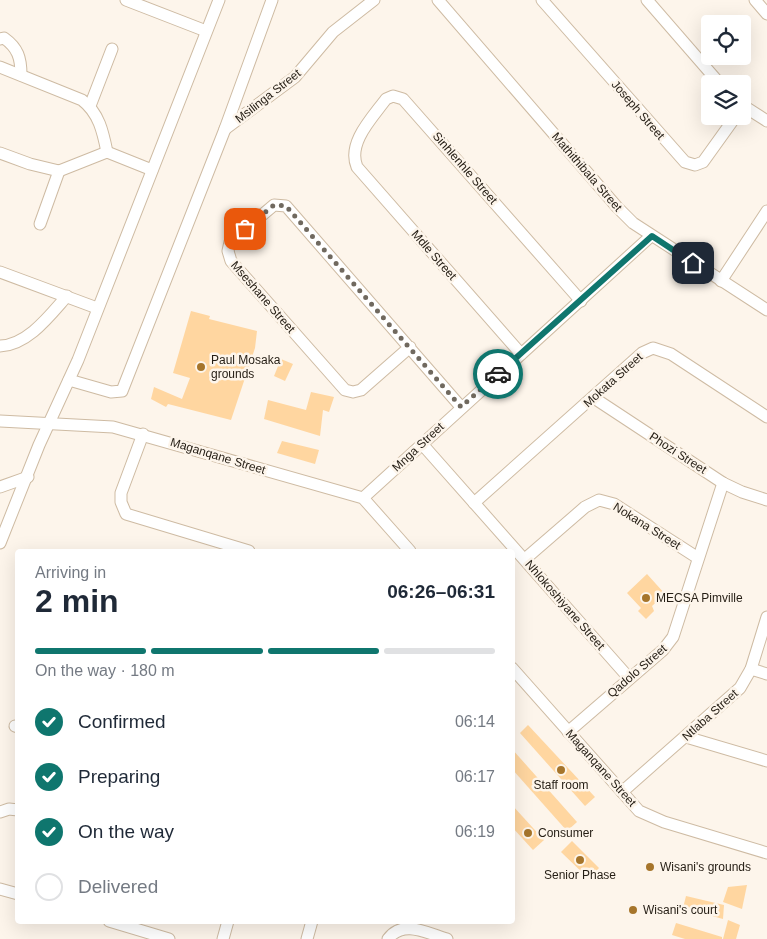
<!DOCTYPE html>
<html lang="en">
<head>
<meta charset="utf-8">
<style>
	:root { --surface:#fff; --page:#f6f6f7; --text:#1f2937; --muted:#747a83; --line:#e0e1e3; --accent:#0f766e }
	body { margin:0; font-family:Helvetica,sans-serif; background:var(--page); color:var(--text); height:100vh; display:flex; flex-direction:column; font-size:19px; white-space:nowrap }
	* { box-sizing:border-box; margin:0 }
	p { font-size:16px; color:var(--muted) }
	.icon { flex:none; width:28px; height:28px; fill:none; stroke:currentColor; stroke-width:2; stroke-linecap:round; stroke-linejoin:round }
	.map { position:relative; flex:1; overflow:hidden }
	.drawer { position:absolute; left:15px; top:549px; width:500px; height:375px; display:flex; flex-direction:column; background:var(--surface); border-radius:5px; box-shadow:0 5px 20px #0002 }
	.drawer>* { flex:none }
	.tools { position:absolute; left:701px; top:15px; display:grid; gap:10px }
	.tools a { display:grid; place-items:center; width:50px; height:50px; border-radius:5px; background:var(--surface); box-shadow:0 5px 20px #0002; font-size:25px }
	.pin { position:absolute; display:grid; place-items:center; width:42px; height:42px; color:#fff; margin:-21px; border-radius:10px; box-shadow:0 2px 8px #0006 }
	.courier { position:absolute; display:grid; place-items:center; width:50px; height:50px; margin:-25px; border:4px solid #0f766e; border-radius:50%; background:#fff; color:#222; box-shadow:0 1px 6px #0007 }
	.headline em { font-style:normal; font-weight:700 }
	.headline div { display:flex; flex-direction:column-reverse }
	.headline { display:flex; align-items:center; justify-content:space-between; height:85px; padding:0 20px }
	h1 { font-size:32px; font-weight:700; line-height:38px }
	.bar { display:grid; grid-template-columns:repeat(4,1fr); gap:8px 5px; align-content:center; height:60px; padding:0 20px }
	.bar i { height:6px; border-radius:4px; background:var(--line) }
	.bar .active { background:var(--accent) }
	.bar p { grid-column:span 4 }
	ol { padding:0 20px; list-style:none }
	li { display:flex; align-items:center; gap:15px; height:55px }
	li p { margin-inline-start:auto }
	li .icon { padding:5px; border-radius:50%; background:var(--accent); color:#fff; stroke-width:4 }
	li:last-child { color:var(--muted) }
	li i { width:28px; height:28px; border:2px solid var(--line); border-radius:50% }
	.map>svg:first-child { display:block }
</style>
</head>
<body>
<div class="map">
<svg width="767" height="939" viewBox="0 0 767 939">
	<rect width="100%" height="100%" fill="#fdf5eb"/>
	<g fill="#ffd6a0">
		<polygon points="191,311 210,316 209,319 257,331 255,348 231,420 168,404 166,407 151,399 154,387 182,399 190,378 173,373"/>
		<polygon points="281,359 293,364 285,381 274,376"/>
		<polygon points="311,392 334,397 329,412 323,410 320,436 264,419 268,400 306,410"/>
		<polygon points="282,441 319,450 315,464 277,453"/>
		<polygon points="647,574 665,594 652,606 654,611 646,619 638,611 641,608 627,593"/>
		<polygon points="528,725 595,797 585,806 520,733"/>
		<polygon points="512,749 577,822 567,831 512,769"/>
		<polygon points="512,805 544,840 533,850 512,827"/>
		<polygon points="572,841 599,868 589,879 561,852"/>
		<polygon points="747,885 742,909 723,902 728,887"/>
		<polygon points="686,896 724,905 723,919 683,908"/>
		<polygon points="728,920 740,925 736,939 723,939"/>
		<polygon points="676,923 722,937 722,939 685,939 672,935"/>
	</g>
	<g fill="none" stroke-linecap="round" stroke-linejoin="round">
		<defs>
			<g id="street">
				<polyline points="126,0 206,31"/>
				<polyline points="438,0 617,207 633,223 767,310"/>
				<polyline points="542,0 685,162 695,165 703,162 736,116"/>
				<polyline points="647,0 720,84"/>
				<polyline points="755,0 767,14"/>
				<path d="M 0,39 L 4,38 C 18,48 21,58 21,75"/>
				<path d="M 0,67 L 82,100 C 99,113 103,132 107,152"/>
				<polyline points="742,105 767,121"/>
				<polyline points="90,106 112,49"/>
				<polyline points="225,129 295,77 333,32 374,0"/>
				<polyline points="0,153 30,164 59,171 107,152 152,170"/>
				<polyline points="40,224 59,171"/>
				<polyline points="0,272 97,308"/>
				<polyline points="721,281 767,211"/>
				<path d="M 0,346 C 28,345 50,315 67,296"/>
				<polyline points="410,347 361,390 353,392 345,390 231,261 228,251 230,242 274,205 286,206 461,407"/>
				<path d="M 521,354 L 357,167 C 347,143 372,118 386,99 L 393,96 L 403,99 L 581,301"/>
				<polyline points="69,380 111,392 122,391 225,129 272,0"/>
				<polyline points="594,398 723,483 742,492 767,500"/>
				<polyline points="0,421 113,427 363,498 410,551"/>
				<polyline points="143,434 121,493 121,502 126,514 249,551"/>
				<polyline points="422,444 629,678"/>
				<polyline points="0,487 28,477"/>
				<polyline points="363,498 651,236"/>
				<polyline points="474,503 642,353 653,348 671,354 767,417"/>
				<polyline points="0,543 39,445 78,360 219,0"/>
				<polyline points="525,559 585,507 599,500 614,504 698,558"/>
				<polyline points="512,668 639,811 664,822 767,853"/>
				<polyline points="751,669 767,674"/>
				<polyline points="15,726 18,727"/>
				<polyline points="568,732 663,650 673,637 723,483"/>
				<polyline points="686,737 767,761"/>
				<polyline points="622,792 740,688 751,669 767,617"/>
				<polyline points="0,812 9,809 18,810"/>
				<polyline points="0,889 18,894"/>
				<polyline points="109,921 169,939"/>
				<polyline points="223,939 228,921"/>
				<polyline points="307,939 312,921"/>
				<path d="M 388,939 C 403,919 427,933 447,939"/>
			</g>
		</defs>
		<use href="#street" stroke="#cebba3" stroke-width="13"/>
		<use href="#street" stroke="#fff" stroke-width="11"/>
	</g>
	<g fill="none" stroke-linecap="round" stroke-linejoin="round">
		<polyline stroke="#70695f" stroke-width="5" stroke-dasharray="0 9" points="245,229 274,205 286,206 461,407 498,374"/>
		<polyline stroke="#0f766e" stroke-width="6" points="498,374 652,236 693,263"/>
	</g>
	<g fill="#a6752b" stroke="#fdf5eb" stroke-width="2">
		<circle cx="201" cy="367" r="5"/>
		<circle cx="646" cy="598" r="5"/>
		<circle cx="561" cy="770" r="5"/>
		<circle cx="528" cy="833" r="5"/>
		<circle cx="580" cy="860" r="5"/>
		<circle cx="650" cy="867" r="5"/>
		<circle cx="633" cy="910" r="5"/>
	</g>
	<g text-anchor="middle" stroke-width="5" stroke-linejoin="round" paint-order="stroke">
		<g font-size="12" fill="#241d14" stroke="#fdf5eb">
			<text transform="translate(268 96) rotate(-38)" y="4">Msilinga Street</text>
			<text transform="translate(638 110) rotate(49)" y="4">Joseph Street</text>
			<text transform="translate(465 168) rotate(49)" y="4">Sinhlenhle Street</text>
			<text transform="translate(587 172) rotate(49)" y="4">Mathithibala Street</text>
			<text transform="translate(434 255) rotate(49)" y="4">Mdle Street</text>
			<text transform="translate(263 297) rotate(49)" y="4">Mseshane Street</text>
			<text transform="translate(613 380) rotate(-42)" y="4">Mokata Street</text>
			<text transform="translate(418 447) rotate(-43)" y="4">Mnga Street</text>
			<text transform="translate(678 453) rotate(33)" y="4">Phozi Street</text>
			<text transform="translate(218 456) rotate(17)" y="4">Maganqane Street</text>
			<text transform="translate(647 526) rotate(32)" y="4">Nokana Street</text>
			<text transform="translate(565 605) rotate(49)" y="4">Nhlokoshiyane Street</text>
			<text transform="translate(637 671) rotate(-41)" y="4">Qadolo Street</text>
			<text transform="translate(710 715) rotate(-42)" y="4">Ntlaba Street</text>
			<text transform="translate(601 768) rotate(48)" y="4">Maganqane Street</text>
		</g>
		<g font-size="12" fill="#241d14" stroke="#fdf5eb" text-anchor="start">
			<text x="211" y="364">Paul Mosaka<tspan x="211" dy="14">grounds</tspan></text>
			<text x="656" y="602">MECSA Pimville</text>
			<text x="561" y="789" text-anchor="middle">Staff room</text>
			<text x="538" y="837">Consumer</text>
			<text x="660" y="871">Wisani's grounds</text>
			<text x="580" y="879" text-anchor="middle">Senior Phase</text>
			<text x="643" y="914">Wisani's court</text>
		</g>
	</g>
</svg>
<div class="tools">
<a><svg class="icon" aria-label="locate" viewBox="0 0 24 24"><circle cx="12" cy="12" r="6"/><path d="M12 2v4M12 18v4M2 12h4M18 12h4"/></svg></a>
<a><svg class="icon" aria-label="layers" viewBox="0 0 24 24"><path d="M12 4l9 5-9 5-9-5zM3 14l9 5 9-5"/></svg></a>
</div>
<div class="pin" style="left:245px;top:229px;background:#ea580c"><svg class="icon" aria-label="bag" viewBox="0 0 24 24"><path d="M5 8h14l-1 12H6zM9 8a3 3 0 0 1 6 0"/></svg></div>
<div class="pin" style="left:693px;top:263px;background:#1f2937"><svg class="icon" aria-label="home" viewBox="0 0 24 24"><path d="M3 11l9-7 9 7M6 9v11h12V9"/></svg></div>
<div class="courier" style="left:498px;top:374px"><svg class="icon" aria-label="car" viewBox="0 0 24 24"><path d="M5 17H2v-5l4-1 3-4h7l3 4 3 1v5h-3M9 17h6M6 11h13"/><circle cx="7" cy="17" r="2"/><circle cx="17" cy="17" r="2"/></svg></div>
<section class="drawer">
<div class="headline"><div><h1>2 min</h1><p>Arriving in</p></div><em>06:26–06:31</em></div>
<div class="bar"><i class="active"></i><i class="active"></i><i class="active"></i><i></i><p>On the way · 180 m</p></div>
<ol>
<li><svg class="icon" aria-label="check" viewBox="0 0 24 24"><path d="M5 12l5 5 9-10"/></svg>Confirmed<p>06:14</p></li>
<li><svg class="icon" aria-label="check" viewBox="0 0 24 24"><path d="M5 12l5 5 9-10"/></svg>Preparing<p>06:17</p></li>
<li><svg class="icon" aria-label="check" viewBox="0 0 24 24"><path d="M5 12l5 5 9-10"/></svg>On the way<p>06:19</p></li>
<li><i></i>Delivered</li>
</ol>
</section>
</div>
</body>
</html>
